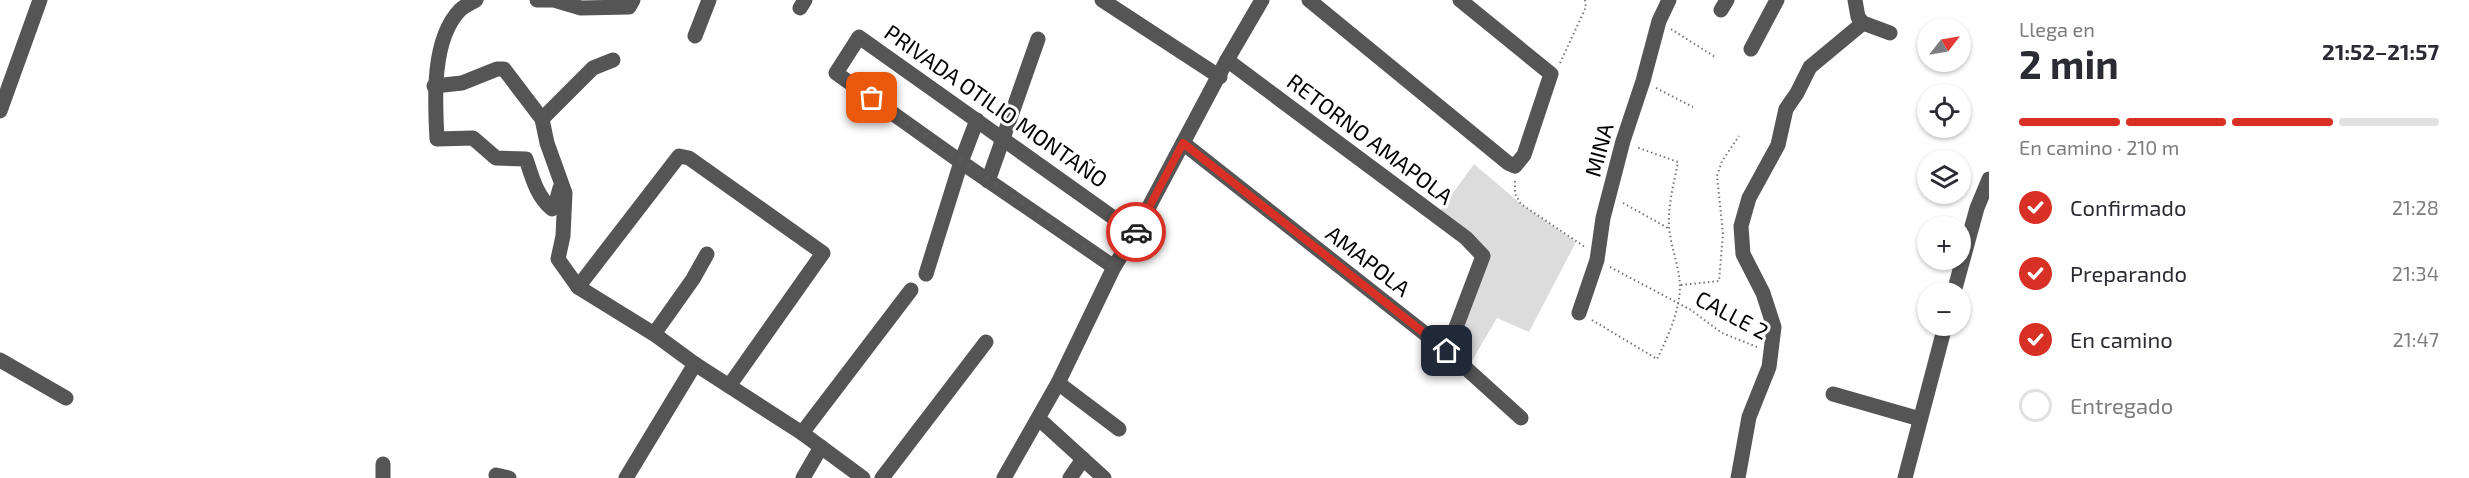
<!DOCTYPE html>
<html lang="es">
<head>
<meta charset="utf-8">
<style>
	:root { --surface:#fff; --page:#f7f7f7; --text:#2b2b33; --muted:#7c7c81; --line:#e1e1e2; --accent:#d93025 }
	body { margin:0; font-family:"Exo 2",sans-serif; background:var(--page); color:var(--text); height:100vh; display:flex; flex-direction:column; font-size:22px; white-space:nowrap }
	* { box-sizing:border-box; margin:0 }
	p { font-size:20px; color:var(--muted) }
	.icon { flex:none; width:33px; height:33px; fill:none; stroke:currentColor; stroke-width:2; stroke-linecap:round; stroke-linejoin:round }
	.map { position:relative; flex:1; overflow:hidden }
	.drawer { display:flex; flex-direction:column; background:var(--surface); width:480px }
	.drawer>* { flex:none }
	.needle { width:39px; rotate:59deg }
	.fabs { position:absolute; left:1917px; top:18px; display:grid; gap:12px }
	.fabs a { display:grid; place-items:center; width:54px; height:54px; border-radius:50%; background:var(--surface); box-shadow:0 2px 4px #0004; font-size:30px }
	.pin { position:absolute; display:grid; place-items:center; width:51px; height:51px; color:#fff; margin:-26px; border-radius:12px; box-shadow:0 3px 9px #0006 }
	.courier { position:absolute; display:grid; place-items:center; width:60px; height:60px; margin:-30px; border:4px solid #d93025; border-radius:50%; background:#fff; color:#222; box-shadow:0 2px 8px #0007 }
	.overview em { font-style:normal; font-weight:700 }
	.overview div { display:flex; flex-direction:column-reverse }
	.overview { display:flex; align-items:center; justify-content:space-between; height:102px; padding:0 30px }
	h1 { font-size:39px; font-weight:700; line-height:45px }
	.bar { display:grid; grid-template-columns:repeat(4,1fr); gap:9px 6px; align-content:center; height:72px; padding:0 30px }
	.bar i { height:8px; border-radius:4px; background:var(--line) }
	.bar .on { background:var(--accent) }
	.bar p { grid-column:span 4 }
	ol { padding:0 30px; list-style:none }
	li { display:flex; align-items:center; gap:18px; height:66px }
	li p { margin-inline-start:auto }
	li .icon { padding:6px; border-radius:50%; background:var(--accent); color:#fff; stroke-width:4 }
	li:last-child { color:var(--muted) }
	li i { width:33px; height:33px; border:3px solid var(--line); border-radius:50% }
	main { display:flex; flex:1; min-height:0 }
	.map>svg:first-child { display:block }
</style>
</head>
<body>
<main>
<div class="map">
<svg width="1989" height="478" viewBox="0 0 1989 478">
	<rect width="100%" height="100%" fill="#fff"/>
	<polygon fill="#dcdcdc" points="1474,164 1521,204 1576,242 1529,332 1497,318 1467,369 1447,351 1483,256 1437,215"/>
	<g fill="none" stroke-linecap="round" stroke-linejoin="round">
		<g stroke="#777" stroke-width="2" stroke-dasharray="1.5 3" stroke-linecap="butt">
			<polyline points="1671,29 1715,57"/>
			<polyline points="1560,63 1586,7 1585,0"/>
			<polyline points="1656,88 1693,107"/>
			<polyline points="1515,181 1515,194 1521,204 1585,247"/>
			<polyline points="1623,203 1668,228"/>
			<polyline points="1610,267 1691,310 1722,333 1757,347"/>
			<polyline points="1681,285 1719,281 1723,234 1717,176 1722,161 1739,136"/>
			<path d="M 1592,320 L 1657,359 C 1668,337 1680,310 1680,285 C 1679,265 1670,245 1669,226 C 1668,204 1674,183 1678,162 L 1636,147"/>
		</g>
		<g stroke="#555" stroke-width="15">
			<path d="M 476,0 C 471,3 464,6 460,10 C 431,40 435,101 437,139 L 473,138 L 496,158 L 526,159 C 532,177 537,197 552,209 L 555,206 L 560,188"/>
			<polyline points="537,0 554,0 581,8 629,7 633,0"/>
			<polyline points="1102,0 1220,77"/>
			<polyline points="1309,0 1508,163 1515,166 1524,155 1551,74 1460,0"/>
			<polyline points="1855,0 1858,17 1863,23 1890,33"/>
			<polyline points="800,8 805,0"/>
			<polyline points="1721,10 1727,0"/>
			<polyline points="695,36 709,0"/>
			<polyline points="1751,49 1777,0"/>
			<polyline points="1227,60 1466,238 1483,256 1447,351"/>
			<polyline points="434,86 462,83 497,69 504,69 542,119 547,143 565,193 563,236 558,259 578,287 654,334 695,364 802,433 863,478"/>
			<polyline points="0,111 40,0"/>
			<polyline points="542,119 593,68 613,60"/>
			<polyline points="1183,143 1447,351 1521,418"/>
			<polyline points="988,181 1038,39"/>
			<polyline points="1114,267 961,162 836,73 859,37 1135,233"/>
			<polyline points="926,274 961,162 977,120"/>
			<polyline points="578,287 679,156 689,158 823,253 729,386"/>
			<polyline points="1954,292 1977,208 1989,179"/>
			<polyline points="1579,313 1597,260 1603,218 1623,141 1643,81 1659,21 1669,0"/>
			<polyline points="654,334 693,279 707,254"/>
			<polyline points="0,360 66,398"/>
			<polyline points="1058,383 1119,429"/>
			<polyline points="1833,394 1920,419"/>
			<polyline points="1039,419 1104,478"/>
			<polyline points="802,433 911,290"/>
			<polyline points="383,464 383,478"/>
			<polyline points="496,475 509,478"/>
			<polyline points="626,478 695,364"/>
			<polyline points="803,478 821,447"/>
			<polyline points="882,478 986,342"/>
			<polyline points="1004,478 1058,383 1114,267 1135,233 1227,60 1262,0"/>
			<polyline points="1070,478 1083,459"/>
			<polyline points="1738,478 1749,417 1769,367 1774,327 1763,293 1743,254 1741,226 1749,198 1778,145 1786,109 1797,93 1810,67 1863,23"/>
			<polyline points="1905,478 1945,326"/>
		</g>
	</g>
	<g fill="none" stroke-linecap="round" stroke-linejoin="round">
		<polyline stroke="#595959" stroke-width="6" stroke-dasharray="0 10.8" points="872,98 1114,267 1136,232"/>
		<polyline stroke="#d93025" stroke-width="8" points="1136,232 1183,143 1447,351"/>
	</g>
	<g text-anchor="middle" stroke-width="6" stroke-linejoin="round" paint-order="stroke">
		<g font-size="22" fill="#000" stroke="#fff">
			<text transform="translate(996 106) rotate(35)" y="8">PRIVADA OTILIO MONTAÑO</text>
			<text transform="translate(1370 139) rotate(37)" y="8">RETORNO AMAPOLA</text>
			<text transform="translate(1599 150) rotate(-75)" y="8">MINA</text>
			<text transform="translate(1368 261) rotate(38)" y="8">AMAPOLA</text>
			<text transform="translate(1732 315) rotate(28)" y="8">CALLE 2</text>
		</g>
	</g>
</svg>
<div class="fabs">
<a><svg class="needle" viewBox="-14 -14 28 28"><path d="M0-13l5 13h-10z" fill="#e53935"/><path d="M0 13l5-13h-10z" fill="#7c7c81"/></svg></a>
<a><svg class="icon" aria-label="locate" viewBox="0 0 24 24"><circle cx="12" cy="12" r="6"/><path d="M12 2v4M12 18v4M2 12h4M18 12h4"/></svg></a>
<a><svg class="icon" aria-label="layers" viewBox="0 0 24 24"><path d="M12 4l9 5-9 5-9-5zM3 14l9 5 9-5"/></svg></a>
<a>+</a>
<a>−</a>
</div>
<div class="pin" style="left:872px;top:98px;background:#ea580c"><svg class="icon" aria-label="bag" viewBox="0 0 24 24"><path d="M5 8h14l-1 12H6zM9 8a3 3 0 0 1 6 0"/></svg></div>
<div class="pin" style="left:1447px;top:351px;background:#1f2937"><svg class="icon" aria-label="home" viewBox="0 0 24 24"><path d="M3 11l9-7 9 7M6 9v11h12V9"/></svg></div>
<div class="courier" style="left:1136px;top:232px"><svg class="icon" aria-label="car" viewBox="0 0 24 24"><path d="M5 17H2v-5l4-1 3-4h7l3 4 3 1v5h-3M9 17h6M6 11h13"/><circle cx="7" cy="17" r="2"/><circle cx="17" cy="17" r="2"/></svg></div>
</div>
<section class="drawer">
<div class="overview"><div><h1>2 min</h1><p>Llega en</p></div><em>21:52–21:57</em></div>
<div class="bar"><i class="on"></i><i class="on"></i><i class="on"></i><i></i><p>En camino · 210 m</p></div>
<ol>
<li><svg class="icon" aria-label="check" viewBox="0 0 24 24"><path d="M5 12l5 5 9-10"/></svg>Confirmado<p>21:28</p></li>
<li><svg class="icon" aria-label="check" viewBox="0 0 24 24"><path d="M5 12l5 5 9-10"/></svg>Preparando<p>21:34</p></li>
<li><svg class="icon" aria-label="check" viewBox="0 0 24 24"><path d="M5 12l5 5 9-10"/></svg>En camino<p>21:47</p></li>
<li><i></i>Entregado</li>
</ol>
</section>
</main>
</body>
</html>
